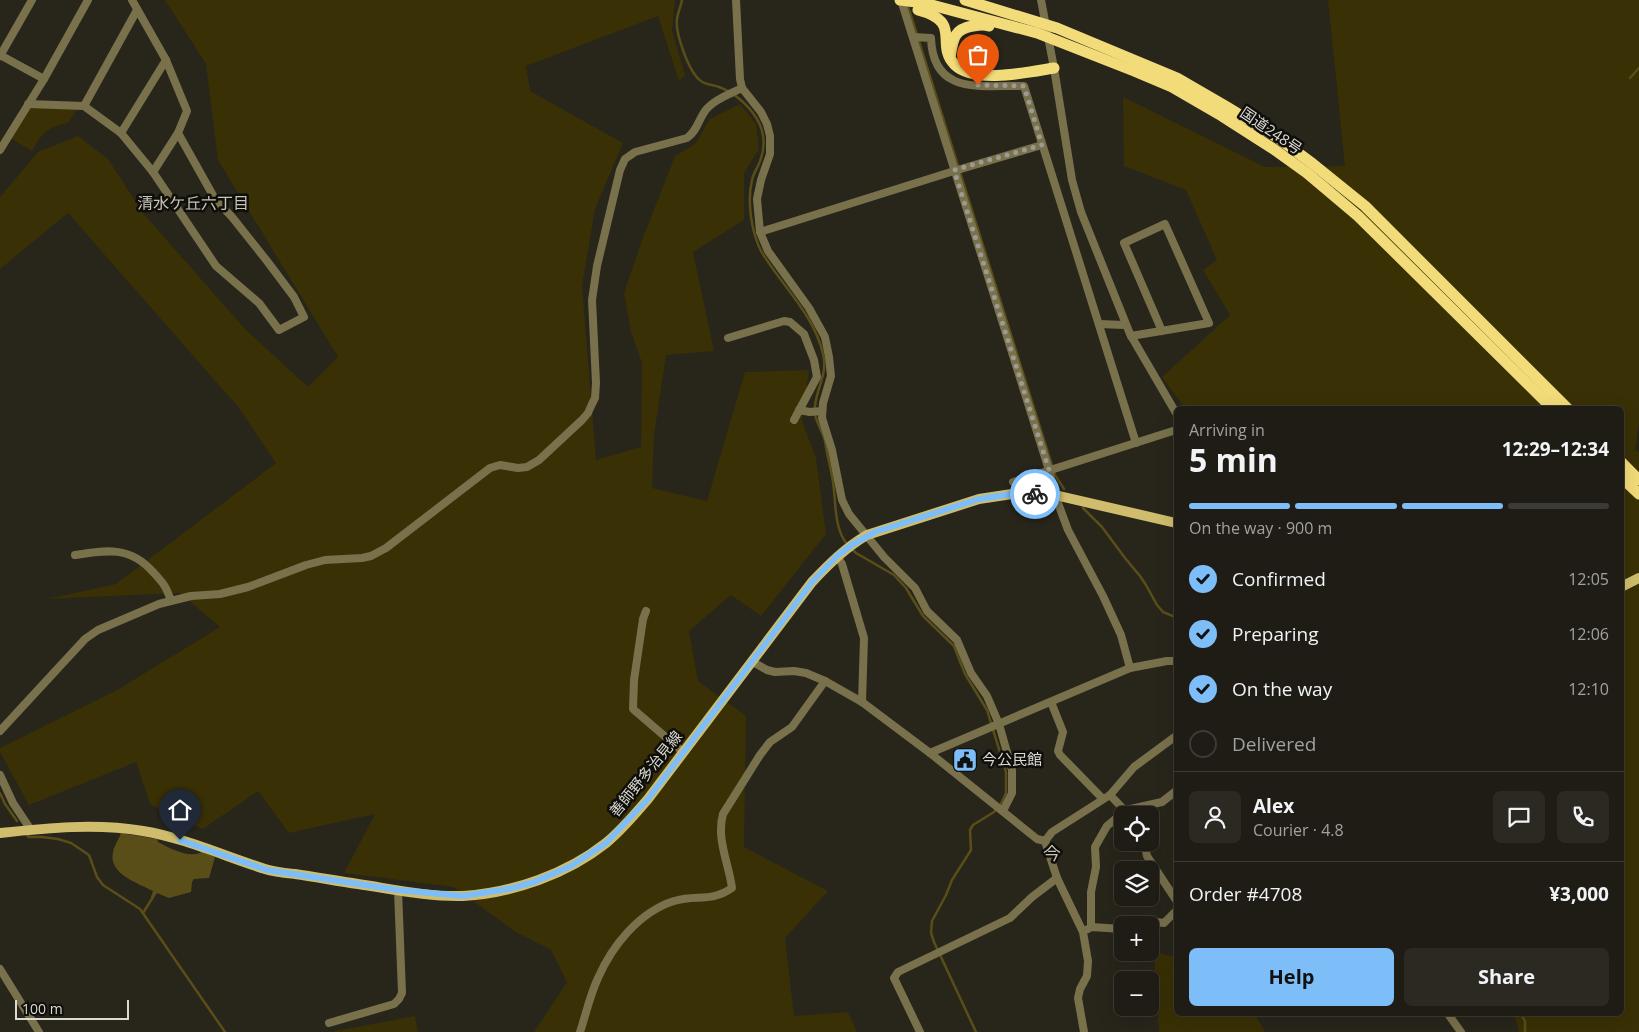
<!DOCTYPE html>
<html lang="en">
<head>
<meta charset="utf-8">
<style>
	:root { --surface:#1e1c14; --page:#2b2922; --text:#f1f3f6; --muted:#a1a1a0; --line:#3c3a34; --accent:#7dbef9 }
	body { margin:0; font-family:"Open Sans","Noto Sans JP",sans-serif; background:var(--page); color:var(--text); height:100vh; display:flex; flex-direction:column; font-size:19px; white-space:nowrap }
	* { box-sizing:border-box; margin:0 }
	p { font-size:16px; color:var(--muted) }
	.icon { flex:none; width:28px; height:28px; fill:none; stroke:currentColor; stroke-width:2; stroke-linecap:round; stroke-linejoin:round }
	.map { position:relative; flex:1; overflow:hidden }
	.panel { position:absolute; left:1174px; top:406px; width:450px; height:610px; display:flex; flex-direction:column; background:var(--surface); border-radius:8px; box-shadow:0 5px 20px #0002,0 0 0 1px var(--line) }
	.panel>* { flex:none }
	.buttons { position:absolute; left:1114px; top:806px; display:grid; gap:10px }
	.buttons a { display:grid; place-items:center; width:45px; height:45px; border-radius:8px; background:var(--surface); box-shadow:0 5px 20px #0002,0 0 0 1px var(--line); font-size:25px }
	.scale { position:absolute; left:15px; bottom:12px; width:114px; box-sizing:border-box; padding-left:5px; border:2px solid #dad9d2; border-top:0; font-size:14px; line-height:18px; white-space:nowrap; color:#dad9d2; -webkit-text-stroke:4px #0f0e0a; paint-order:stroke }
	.pin { position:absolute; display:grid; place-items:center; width:42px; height:42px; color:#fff; margin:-51px -21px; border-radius:50% 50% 50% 0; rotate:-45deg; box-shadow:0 0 5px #0007 }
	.pin .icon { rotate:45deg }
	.courier { position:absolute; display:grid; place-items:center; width:50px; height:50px; margin:-25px; border:4px solid #7dbef9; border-radius:50%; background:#fff; color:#222; box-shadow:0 1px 6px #0007 }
	.head em { font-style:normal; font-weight:700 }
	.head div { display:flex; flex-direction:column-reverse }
	.head { display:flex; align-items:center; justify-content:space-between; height:85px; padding:0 15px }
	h1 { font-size:32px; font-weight:700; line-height:38px }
	.bar { display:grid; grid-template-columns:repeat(4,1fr); gap:8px 5px; align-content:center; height:60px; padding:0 15px }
	.bar i { height:6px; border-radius:4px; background:var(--line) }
	.bar .active { background:var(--accent) }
	.bar p { grid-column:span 4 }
	.line { display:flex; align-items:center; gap:12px; padding:0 15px; border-top:1px solid var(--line) }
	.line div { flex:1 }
	.round { display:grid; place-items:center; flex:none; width:52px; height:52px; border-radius:8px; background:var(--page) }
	ol { padding:0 15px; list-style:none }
	li { display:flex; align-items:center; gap:15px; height:55px }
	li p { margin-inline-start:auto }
	li .icon { padding:5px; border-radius:50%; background:var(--accent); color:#111; stroke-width:4 }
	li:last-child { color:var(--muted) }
	li i { width:28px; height:28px; border:2px solid var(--line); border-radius:50% }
	.cta { display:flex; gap:10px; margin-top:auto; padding:10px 15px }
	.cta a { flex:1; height:58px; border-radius:8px; background:var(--accent); color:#111; font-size:20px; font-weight:700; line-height:58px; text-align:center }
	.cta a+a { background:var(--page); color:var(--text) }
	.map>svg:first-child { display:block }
</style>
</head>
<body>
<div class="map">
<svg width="1639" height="1032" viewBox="0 0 1639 1032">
	<rect width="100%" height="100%" fill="#28251b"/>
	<g fill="#393005">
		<polygon points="165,0 675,0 672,31 685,75 679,81 658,16 526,66 530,91 623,143 595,209 582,286 596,460 641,447 642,363 631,332 624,293 642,240 675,156 695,144 710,119 740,104 756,124 759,149 744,173 744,220 693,252 714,351 666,355 654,435 652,488 707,501 745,372 809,370 802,421 816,458 826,534 761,616 731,595 689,631 698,681 746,716 744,847 828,891 785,938 794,1016 848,1012 857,1032 534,1032 567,982 551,950 516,932 454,887 344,873 375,814 289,833 258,791 203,829 150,804 136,762 29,805 0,752 0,748 117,690 220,627 180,593 47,599 116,584 276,463 239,408 68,213 0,269 0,197 38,152 78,136 108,159 143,213 245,329 308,387 338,357 218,160 206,64"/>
		<polygon points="1328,0 1639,0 1639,422 1635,450 1639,452 1639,1032 1519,1032 1514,1014 1621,1014 1621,409 1187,409 1181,403 1162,377 1230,315 1203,270 1217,260 1186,190 1124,166 1123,97 1265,167 1345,166"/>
		<path d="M 30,106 L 77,109 L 68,123 C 47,127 43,132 32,151 L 10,138 Z"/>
		<polygon points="1154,952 1176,957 1176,1014 1255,1014 1265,1032 1159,1032"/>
		<polygon points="415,1016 418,1032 334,1032 335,1031"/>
	</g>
	<path fill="#594e18" d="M 121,833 L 157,839 L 158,842 C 169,848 189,859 202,852 L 215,857 L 209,878 L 194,879 L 192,882 L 191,892 L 169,898 L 157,893 L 153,899 L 151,897 L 153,891 C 138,883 108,874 113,852 C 114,846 119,839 121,833 Z"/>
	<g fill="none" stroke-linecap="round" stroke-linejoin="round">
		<g stroke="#594e18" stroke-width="2.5">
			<path d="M 682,0 C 681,6 678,12 677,19 C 675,33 689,73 701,81 C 706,85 714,85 719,87 C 736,93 753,109 760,125 C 766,139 764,153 758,166 C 756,170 753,175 752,180 C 747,201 751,231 761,251 C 781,285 814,314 823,354 C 828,373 817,387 815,406 C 813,420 822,428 825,441 C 827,455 831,469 833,482 C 836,502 834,529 847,544"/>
			<polyline points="908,6 1055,475 1064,489"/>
			<polyline points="1630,78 1639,68"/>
			<polyline points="1083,508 1102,527 1125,558 1140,576 1146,585 1157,605 1163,612 1175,617"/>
			<polyline points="851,548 856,553 894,575 906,588 923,616 954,646 965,674 987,710 1006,772 1006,793 1001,804 994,812 973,825 970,830 971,850 952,880 946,895 932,921 931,933 934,942 976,1032"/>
			<polyline points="0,793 5,804 17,821"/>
			<polyline points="27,835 29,837 42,837 58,839 71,843 89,855 97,877 103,885 140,909 225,1032"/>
			<polyline points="143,913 153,897"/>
			<polyline points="1521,1014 1525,1021 1525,1032"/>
		</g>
		<g stroke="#79714c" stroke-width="8">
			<polyline points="132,0 166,60 187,111 178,133 153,172"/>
			<polyline points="736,0 740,79 742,88 761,112 767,124 770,136 770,154 761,180 757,199 760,232 768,251 809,308 825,337 829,357 831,376 823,403 822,418 832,450 842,500 849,514 884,557 915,588 927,611 957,640 971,673 987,696 999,724 1012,770 1012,793 1003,811"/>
			<polyline points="901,0 1049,470 1055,495 1068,530 1103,596 1121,635 1130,668"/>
			<polyline points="1041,0 1054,68 1072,180 1081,212 1130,334 1176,413"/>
			<path d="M 913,37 L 931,38 C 933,96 981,85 1024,86 L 1136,443"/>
			<polyline points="0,55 44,79"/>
			<polyline points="0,56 32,0"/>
			<polyline points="28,104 84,106 121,133 153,172 216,266 259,303 279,330 304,317 294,297 267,261 232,217 215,199 178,133"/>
			<polyline points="84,106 137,10"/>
			<polyline points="121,133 166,60"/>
			<polyline points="0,150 44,79 88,0"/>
			<polyline points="760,232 954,171 1042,145"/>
			<polyline points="1099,324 1124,325 1125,323"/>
			<polyline points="1131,336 1209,323 1165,224 1124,243 1162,331"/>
			<polyline points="728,338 784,321 790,322 804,334 814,360 817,377 794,420"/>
			<polyline points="799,410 810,412 822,411"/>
			<polyline points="1013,482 1176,430"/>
			<path d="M 75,555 C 106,550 130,546 153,572 C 164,584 166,586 171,601"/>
			<polyline points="837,556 842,564 864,638 862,702"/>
			<polyline points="646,611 643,619 634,680 633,709 683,752"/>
			<polyline points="753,662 767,670 775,672 794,671 806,673 825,681 862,702 930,753 1037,839 1045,841"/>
			<polyline points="1051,702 1063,732 1058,751 1060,755 1103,799"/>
			<path d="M 0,731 L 85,639 L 98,630 L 159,604 L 191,596 L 220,594 L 248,587 L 306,565 L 325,560 L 362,558 L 371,556 L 386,548 L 490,468 L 500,465 L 518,468 L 527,467 L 539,460 L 582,420 L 588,413 L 592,404 L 595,398 L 596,383 L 592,300 L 597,266 L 620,170 L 625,159 L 635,152 L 687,138 C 697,131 698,121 705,111 C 713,100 730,94 742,88"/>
			<polyline points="930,753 1130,668 1167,661 1176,661"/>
			<polyline points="0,775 13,803 31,830"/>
			<polyline points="1110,795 1129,815"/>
			<polyline points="1045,841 1057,878 1083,932 1088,961 1087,976 1080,989 1078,998 1084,1032"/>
			<polyline points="1045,841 1052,832 1110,795 1134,767 1176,736"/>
			<polyline points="1144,842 1147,856 1176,900"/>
			<polyline points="1143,925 1156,922 1164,923 1176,911"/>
			<polyline points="1091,927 1091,892 1096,867 1095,847 1107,826 1126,810 1162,802 1176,791"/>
			<polyline points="1088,929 1091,927 1122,929"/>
			<polyline points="0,969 39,1032"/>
			<polyline points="1448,1014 1461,1032"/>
			<polyline points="329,1023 394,1004 399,999 402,993 398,890"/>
			<path d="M 580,1032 C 586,1014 590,995 598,978 C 612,946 639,912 674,901 C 697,894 710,903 732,888 C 729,864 716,839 723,814 L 760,755 L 770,742 L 792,727 L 825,681"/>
			<polyline points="920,1032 894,978 898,972 1010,918 1032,897 1057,878"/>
		</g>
		<g stroke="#cfbd6d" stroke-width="10">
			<polyline points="1621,587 1639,578"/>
			<path d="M 0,833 C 47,828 96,823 143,831 C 185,838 224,856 265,869 C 274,872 285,873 295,874 C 316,877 337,881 358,884 C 392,889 428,897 463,896 C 513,893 567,874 606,843 C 622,830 635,814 648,799 L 812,582 C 829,564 845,548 867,535 L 979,499 L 1012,494 L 1055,495 L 1176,523"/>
		</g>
		<g stroke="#f2db79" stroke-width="11">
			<polyline points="900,0 924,3 1037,33 1134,71 1172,87 1222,116 1272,148 1307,173 1358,216 1553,409"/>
			<polyline points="965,0 1057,28 1177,78 1227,107 1278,138 1313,164 1365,206 1568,409"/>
			<path d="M 918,10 C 964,22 934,44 955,65 C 975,84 1029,72 1054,68"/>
			<path d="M 950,58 C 953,40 953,29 973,26 C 979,25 983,24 989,26"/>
			<polyline points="1621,462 1639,480"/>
			<polyline points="1621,477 1639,494"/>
		</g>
	</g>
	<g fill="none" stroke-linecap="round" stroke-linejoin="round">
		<polyline stroke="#9c9a92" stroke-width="5" stroke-dasharray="0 9" points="978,85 1024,86 1042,145 954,170 1049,470 1055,495 1035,494"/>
		<polyline stroke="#7dbef9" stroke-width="6" points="180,840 267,870 398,890 463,896 508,889 534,882 571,866 606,843 648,799 812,582 837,556 853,544 875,532 979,499 1012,494 1035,494"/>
	</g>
	<defs>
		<symbol id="civic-square" viewBox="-11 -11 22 22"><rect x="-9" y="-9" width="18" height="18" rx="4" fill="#7dbef9" stroke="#0f0e0a"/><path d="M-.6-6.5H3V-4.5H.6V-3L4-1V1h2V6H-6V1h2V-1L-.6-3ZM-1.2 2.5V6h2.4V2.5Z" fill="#111"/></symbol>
	</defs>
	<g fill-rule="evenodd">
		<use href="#civic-square" x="951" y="746" width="28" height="28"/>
	</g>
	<g text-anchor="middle" stroke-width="5" stroke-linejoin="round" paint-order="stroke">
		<g font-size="15" fill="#dad9d2" stroke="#0f0e0a">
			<text transform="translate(1271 131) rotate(34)" y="5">国道248号</text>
			<text transform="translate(646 774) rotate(-51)" y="5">善師野多治見線</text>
		</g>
		<g font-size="15" fill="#dad9d2" stroke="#0f0e0a" text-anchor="start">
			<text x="982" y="765">今公民館</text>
		</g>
		<g font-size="16" fill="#c7c4b6" stroke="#0f0e0a">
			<text x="193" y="209">清水ケ丘六丁目</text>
		</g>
		<g font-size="18" fill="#c7c4b6" stroke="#0f0e0a">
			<text x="1052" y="860">今</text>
		</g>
	</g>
</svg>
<div class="buttons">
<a><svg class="icon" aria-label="locate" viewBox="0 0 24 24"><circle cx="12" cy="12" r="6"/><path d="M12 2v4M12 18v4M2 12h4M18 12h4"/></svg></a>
<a><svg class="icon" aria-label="layers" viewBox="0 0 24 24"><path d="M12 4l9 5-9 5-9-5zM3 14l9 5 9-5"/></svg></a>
<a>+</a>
<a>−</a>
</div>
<div class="scale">100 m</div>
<div class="pin" style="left:978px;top:85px;background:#ea580c"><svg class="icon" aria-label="bag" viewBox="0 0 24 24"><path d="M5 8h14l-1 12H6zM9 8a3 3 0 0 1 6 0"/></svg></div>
<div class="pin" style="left:180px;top:840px;background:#1f2937"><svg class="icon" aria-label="home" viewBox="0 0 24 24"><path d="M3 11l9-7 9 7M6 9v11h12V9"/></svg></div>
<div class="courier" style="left:1035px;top:494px"><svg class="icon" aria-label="bike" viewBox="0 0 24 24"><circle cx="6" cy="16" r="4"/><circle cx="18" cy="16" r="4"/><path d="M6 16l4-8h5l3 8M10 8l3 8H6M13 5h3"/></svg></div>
<section class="panel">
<div class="head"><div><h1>5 min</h1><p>Arriving in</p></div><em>12:29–12:34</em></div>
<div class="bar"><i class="active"></i><i class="active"></i><i class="active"></i><i></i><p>On the way · 900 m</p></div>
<ol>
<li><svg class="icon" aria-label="check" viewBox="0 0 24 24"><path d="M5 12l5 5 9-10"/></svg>Confirmed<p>12:05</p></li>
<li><svg class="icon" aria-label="check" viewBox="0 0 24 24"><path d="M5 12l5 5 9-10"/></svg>Preparing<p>12:06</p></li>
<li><svg class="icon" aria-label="check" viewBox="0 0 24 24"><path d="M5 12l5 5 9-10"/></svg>On the way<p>12:10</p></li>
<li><i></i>Delivered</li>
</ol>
<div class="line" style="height:90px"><a class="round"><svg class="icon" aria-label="person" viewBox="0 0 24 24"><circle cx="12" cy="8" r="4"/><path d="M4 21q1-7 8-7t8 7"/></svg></a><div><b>Alex</b><p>Courier · 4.8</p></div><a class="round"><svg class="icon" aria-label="chat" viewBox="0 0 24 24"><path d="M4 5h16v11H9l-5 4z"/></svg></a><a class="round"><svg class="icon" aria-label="phone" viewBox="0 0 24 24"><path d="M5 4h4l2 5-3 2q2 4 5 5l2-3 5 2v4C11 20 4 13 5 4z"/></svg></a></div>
<div class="line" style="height:65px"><div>Order #4708</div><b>¥3,000</b></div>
<div class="cta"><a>Help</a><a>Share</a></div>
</section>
</div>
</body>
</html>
